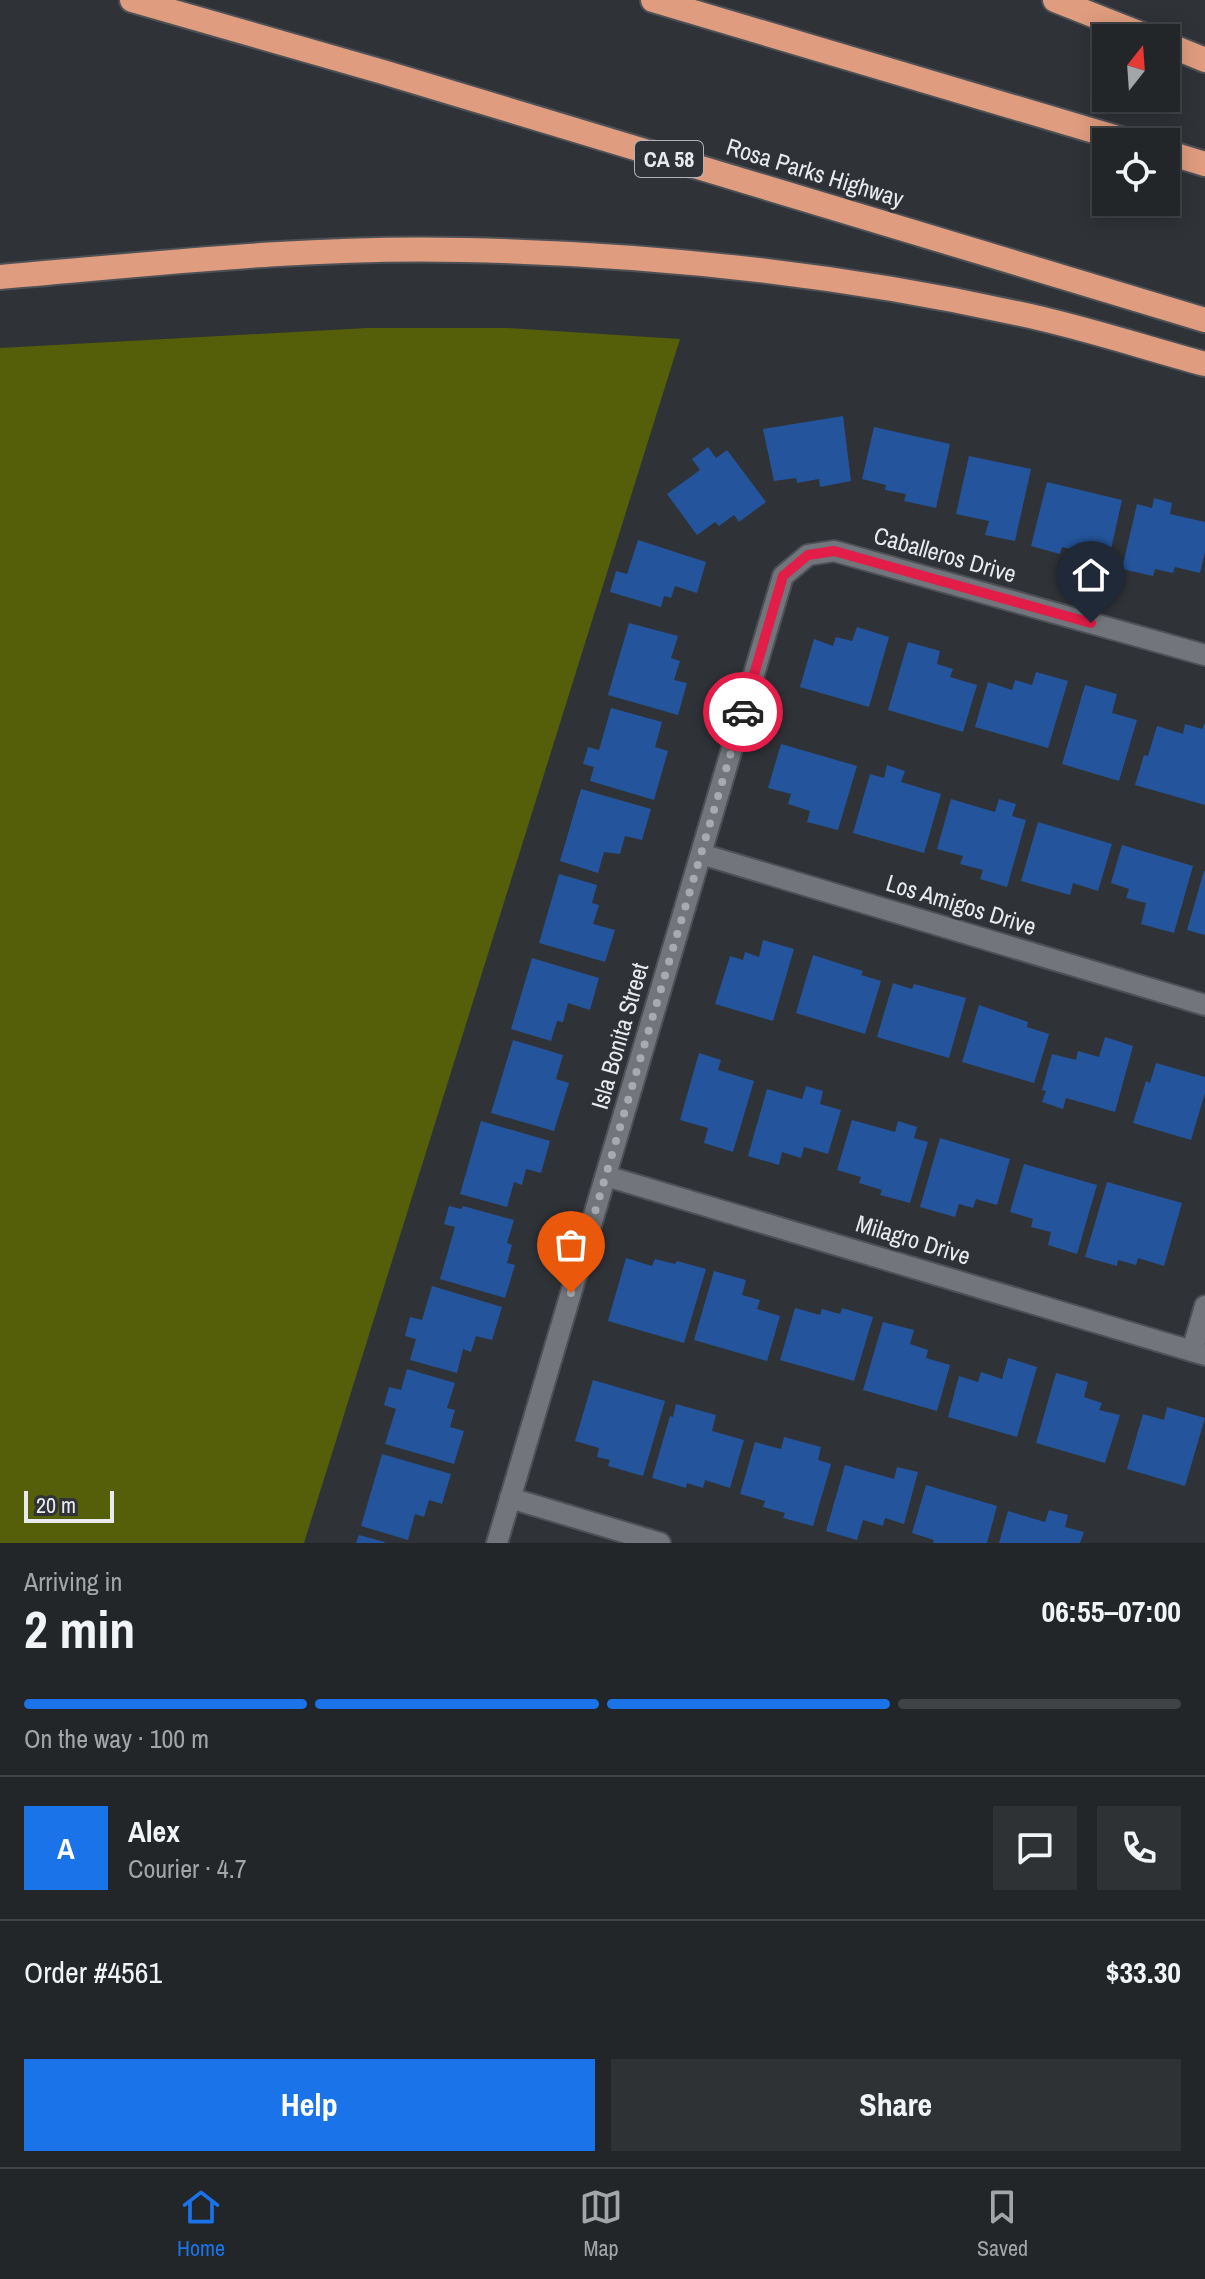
<!DOCTYPE html>
<html lang="en">
<head>
<meta charset="utf-8">
<style>
	:root { --surface:#232629; --page:#2f3235; --text:#f1f3f6; --muted:#a3a5a8; --line:#404346; --accent:#1a73e8 }
	body { margin:0; font-family:"Archivo Narrow",sans-serif; background:var(--page); color:var(--text); height:100vh; display:flex; flex-direction:column; font-size:30px; white-space:nowrap }
	* { box-sizing:border-box; margin:0 }
	p { font-size:26px; color:var(--muted) }
	.icon { flex:none; width:44px; height:44px; fill:none; stroke:currentColor; stroke-width:2; stroke-linecap:round; stroke-linejoin:round }
	.map { position:relative; height:1543px; overflow:hidden }
	.sheet { display:flex; flex-direction:column; background:var(--surface); flex:1 }
	.sheet>* { flex:none }
	.needle { width:52px; rotate:17deg }
	.controls { position:absolute; left:1092px; top:24px; display:grid; gap:16px }
	.controls a { display:grid; place-items:center; width:88px; height:88px; border-radius:0px; background:var(--surface); box-shadow:0 4px 20px #0003,0 0 0 2px var(--line); font-size:40px }
	.scale { position:absolute; left:24px; bottom:20px; width:90px; box-sizing:border-box; padding-left:8px; border:4px solid #e8eaee; border-top:0; font-size:22px; line-height:28px; white-space:nowrap; color:#e8eaee; -webkit-text-stroke:6px #2f3237; paint-order:stroke }
	.pin { position:absolute; display:grid; place-items:center; width:68px; height:68px; color:#fff; margin:-82px -34px; border-radius:50% 50% 50% 0; rotate:-45deg; box-shadow:0 0 8px #0007 }
	.pin .icon { rotate:45deg }
	.courier { position:absolute; display:grid; place-items:center; width:80px; height:80px; margin:-40px; border:6px solid #e11d48; border-radius:50%; background:#fff; color:#222; box-shadow:0 2px 10px #0007 }
	.head em { font-style:normal; font-weight:800 }
	.head div { display:flex; flex-direction:column-reverse }
	.head { display:flex; align-items:center; justify-content:space-between; height:136px; padding:0 24px }
	h1 { font-size:52px; font-weight:800; line-height:60px }
	.bar { display:grid; grid-template-columns:repeat(4,1fr); gap:12px 8px; align-content:center; height:96px; padding:0 24px }
	.bar i { height:10px; border-radius:6px; background:var(--line) }
	.bar .active { background:var(--accent) }
	.bar p { grid-column:span 4 }
	.line { display:flex; align-items:center; gap:20px; padding:0 24px; border-top:2px solid var(--line) }
	.line div { flex:1 }
	.round { display:grid; place-items:center; flex:none; width:84px; height:84px; border-radius:0px; background:var(--page) }
	.primary-button { display:flex; gap:16px; margin-top:auto; padding:16px 24px }
	.primary-button a { flex:1; height:92px; border-radius:0px; background:var(--accent); color:#fff; font-size:32px; font-weight:800; line-height:92px; text-align:center }
	.primary-button a+a { background:var(--page); color:var(--text) }
	.dock { display:flex; justify-content:space-around; align-items:center; height:112px; border-top:2px solid var(--line); background:var(--surface); font-size:22px; color:var(--muted) }
	.dock a { display:grid; justify-items:center; gap:4px }
	.dock .active { color:var(--accent) }
	.map>svg:first-child { display:block }
</style>
</head>
<body>
<div class="map">
<svg width="1205" height="1543" viewBox="0 0 1205 1543">
	<rect width="100%" height="100%" fill="#2f3237"/>
	<polygon fill="#555e08" points="367,328 508,328 680,339 304,1543 0,1543 0,348"/>
	<g fill="#24559c">
		<polygon points="843,416 851,481 820,487 819,479 797,483 796,478 774,481 763,429"/>
		<polygon points="874,427 950,444 936,508 904,501 906,494 885,490 886,485 862,479"/>
		<polygon points="708,447 716,458 727,450 766,502 739,522 734,515 719,526 715,522 697,535 667,494 700,470 692,459"/>
		<polygon points="969,456 1031,469 1015,541 985,535 989,521 956,514"/>
		<polygon points="1047,482 1122,500 1110,554 1084,547 1083,552 1062,547 1060,554 1031,546"/>
		<polygon points="1154,498 1172,503 1170,514 1205,522 1205,552 1200,573 1175,567 1173,573 1155,569 1153,576 1122,569 1137,504 1152,508"/>
		<polygon points="638,540 706,562 697,593 675,586 671,598 664,596 661,607 610,592 616,571 627,574"/>
		<polygon points="629,623 678,636 671,658 680,661 674,680 687,683 678,715 608,695"/>
		<polygon points="857,627 889,637 869,707 800,687 814,639 833,646 836,637 852,641"/>
		<polygon points="908,642 940,651 937,664 953,669 950,677 977,685 963,732 888,710"/>
		<polygon points="1036,672 1068,681 1048,748 975,727 988,682 1012,690 1015,680 1032,685"/>
		<polygon points="1085,685 1117,694 1112,713 1137,720 1119,781 1062,764"/>
		<polygon points="611,708 662,722 655,747 668,751 654,800 590,781 594,767 583,764 588,747 599,750"/>
		<polygon points="1205,723 1205,805 1135,785 1144,755 1148,756 1157,726 1183,734 1185,724 1202,729"/>
		<polygon points="781,744 857,766 838,830 807,822 810,811 788,804 791,794 768,788"/>
		<polygon points="887,765 905,771 901,782 941,794 924,853 853,833 870,774 884,778"/>
		<polygon points="581,789 651,809 642,840 625,836 620,854 604,852 598,873 560,861"/>
		<polygon points="951,799 995,812 999,799 1016,804 1012,816 1026,820 1007,887 980,879 983,870 960,864 963,856 937,849"/>
		<polygon points="1038,822 1112,844 1098,891 1073,883 1070,895 1021,881"/>
		<polygon points="1122,845 1193,866 1174,933 1141,924 1146,903 1126,898 1129,889 1111,883"/>
		<polygon points="1204,871 1205,871 1205,935 1187,930"/>
		<polygon points="559,874 597,885 592,903 599,905 593,924 615,930 605,962 539,943"/>
		<polygon points="763,940 794,949 773,1021 715,1004 730,956 743,960 745,952 759,957"/>
		<polygon points="813,955 863,971 861,975 881,981 865,1034 796,1013"/>
		<polygon points="532,958 599,978 590,1010 568,1003 563,1022 557,1021 551,1041 511,1029"/>
		<polygon points="893,983 912,989 914,984 966,998 949,1058 877,1037"/>
		<polygon points="979,1005 1028,1022 1027,1027 1049,1034 1034,1083 962,1062"/>
		<polygon points="1105,1037 1133,1046 1115,1112 1066,1098 1063,1109 1042,1102 1046,1091 1042,1090 1052,1054 1076,1060 1078,1051 1099,1057"/>
		<polygon points="513,1040 563,1055 556,1079 569,1083 554,1131 491,1113"/>
		<polygon points="699,1053 721,1060 718,1070 754,1081 733,1152 704,1143 708,1128 680,1120"/>
		<polygon points="1156,1063 1205,1077 1205,1093 1191,1140 1133,1123 1146,1081 1150,1083"/>
		<polygon points="806,1086 823,1091 820,1104 841,1110 828,1154 804,1147 801,1158 782,1152 779,1165 748,1156 767,1089 802,1099"/>
		<polygon points="852,1120 895,1132 898,1121 917,1127 914,1138 928,1142 910,1203 880,1195 882,1190 859,1183 861,1177 837,1170"/>
		<polygon points="481,1121 550,1141 541,1173 526,1169 522,1185 514,1182 507,1207 460,1194"/>
		<polygon points="940,1138 1010,1159 997,1205 976,1199 973,1208 959,1204 955,1217 920,1207"/>
		<polygon points="1024,1164 1097,1185 1077,1254 1048,1245 1051,1232 1031,1227 1033,1219 1010,1212"/>
		<polygon points="1107,1182 1182,1203 1164,1266 1138,1258 1136,1265 1118,1260 1117,1266 1085,1257"/>
		<polygon points="449,1206 461,1209 463,1206 514,1220 507,1243 512,1245 507,1263 515,1265 505,1298 440,1279 455,1227 444,1224"/>
		<polygon points="626,1258 652,1266 655,1259 675,1264 677,1261 706,1269 684,1343 608,1321"/>
		<polygon points="714,1271 746,1280 742,1295 760,1300 757,1309 780,1316 767,1361 694,1340"/>
		<polygon points="432,1286 502,1307 492,1340 476,1336 471,1352 463,1349 457,1373 410,1360 416,1339 405,1336 410,1317 422,1320"/>
		<polygon points="795,1308 820,1315 822,1309 840,1314 842,1308 873,1317 854,1381 780,1360"/>
		<polygon points="883,1322 914,1330 910,1344 928,1350 926,1358 950,1365 937,1411 863,1390"/>
		<polygon points="1008,1358 1037,1367 1017,1437 948,1417 959,1376 978,1382 981,1372 1002,1379"/>
		<polygon points="407,1369 455,1383 447,1408 455,1410 450,1427 464,1431 454,1464 385,1444 396,1409 384,1405 389,1387 401,1390"/>
		<polygon points="1056,1373 1088,1382 1084,1397 1102,1403 1099,1410 1120,1415 1105,1463 1036,1443"/>
		<polygon points="593,1380 665,1401 643,1476 608,1466 610,1460 597,1457 599,1448 575,1441"/>
		<polygon points="676,1404 716,1415 712,1431 744,1440 730,1488 705,1480 703,1488 687,1483 686,1488 652,1478 670,1416 673,1417"/>
		<polygon points="1167,1407 1205,1418 1185,1486 1127,1469 1143,1414 1164,1420"/>
		<polygon points="784,1437 821,1447 818,1460 831,1464 813,1526 783,1518 785,1513 763,1507 765,1501 740,1494 755,1442 781,1449"/>
		<polygon points="382,1454 451,1474 442,1504 429,1500 424,1517 415,1514 408,1540 361,1526"/>
		<polygon points="845,1465 894,1479 897,1467 918,1472 904,1524 885,1518 883,1526 863,1520 857,1540 826,1531"/>
		<polygon points="926,1485 997,1506 987,1543 933,1543 934,1540 912,1533"/>
		<polygon points="1049,1510 1068,1515 1065,1527 1084,1532 1080,1543 999,1543 1008,1511 1045,1522"/>
		<polygon points="359,1535 385,1542 384,1543 356,1543"/>
	</g>
	<g fill="none" stroke-linecap="round" stroke-linejoin="round">
		<defs>
			<g id="street">
				<polyline points="701,854 1205,1005"/>
				<polyline points="606,1176 1205,1355"/>
				<polyline points="1192,1351 1205,1306"/>
				<polyline points="510,1498 660,1543"/>
				<polyline points="497,1543 783,576 808,555 834,551 1205,655"/>
			</g>
			<g id="highway">
				<polyline points="132,0 383,72 1205,320"/>
				<polyline points="653,0 1131,142"/>
				<polyline points="1055,0 1151,38"/>
				<polyline points="1166,44 1205,60"/>
				<polyline points="1166,152 1205,164"/>
				<path d="M 0,277 C 154,264 309,246 464,250 C 650,254 834,273 1016,313 C 1080,326 1142,347 1205,364"/>
			</g>
		</defs>
		<use href="#street" stroke="#4d5055" stroke-width="24"/>
		<use href="#highway" stroke="#4d5055" stroke-width="28"/>
		<use href="#street" stroke="#72767c" stroke-width="20"/>
		<use href="#highway" stroke="#df9c7e" stroke-width="24"/>
	</g>
	<g fill="none" stroke-linecap="round" stroke-linejoin="round">
		<polyline stroke="#a7aaae" stroke-width="8" stroke-dasharray="0 14.4" points="571,1293 743,712"/>
		<polyline stroke="#e11d48" stroke-width="10" points="743,712 783,576 808,555 834,551 1091,623"/>
	</g>
	<g text-anchor="middle" stroke-width="6" stroke-linejoin="round" paint-order="stroke">
		<rect fill="#2f3237" stroke="#b0b3b7" stroke-width="2" x="635" y="141" width="68" height="36" rx="6"/>
		<g font-size="22" font-weight="bold" fill="#e8eaee">
			<text x="669" y="167">CA 58</text>
		</g>
		<g font-size="24" fill="#e8eaee" stroke="#2f3237">
			<text transform="translate(815 173) rotate(17)" y="8">Rosa Parks Highway</text>
			<text transform="translate(945 555) rotate(16)" y="8">Caballeros Drive</text>
			<text transform="translate(961 905) rotate(17)" y="8">Los Amigos Drive</text>
			<text transform="translate(620 1036) rotate(-74)" y="8">Isla Bonita Street</text>
			<text transform="translate(913 1240) rotate(17)" y="8">Milagro Drive</text>
		</g>
	</g>
</svg>
<div class="controls">
<a><svg class="needle" viewBox="-14 -14 28 28"><path d="M0-13l5 13h-10z" fill="#e53935"/><path d="M0 13l5-13h-10z" fill="#a3a5a8"/></svg></a>
<a><svg class="icon" aria-label="locate" viewBox="0 0 24 24"><circle cx="12" cy="12" r="6"/><path d="M12 2v4M12 18v4M2 12h4M18 12h4"/></svg></a>
</div>
<div class="scale">20 m</div>
<div class="pin" style="left:571px;top:1293px;background:#ea580c"><svg class="icon" aria-label="bag" viewBox="0 0 24 24"><path d="M5 8h14l-1 12H6zM9 8a3 3 0 0 1 6 0"/></svg></div>
<div class="pin" style="left:1091px;top:623px;background:#1f2937"><svg class="icon" aria-label="home" viewBox="0 0 24 24"><path d="M3 11l9-7 9 7M6 9v11h12V9"/></svg></div>
<div class="courier" style="left:743px;top:712px"><svg class="icon" aria-label="car" viewBox="0 0 24 24"><path d="M5 17H2v-5l4-1 3-4h7l3 4 3 1v5h-3M9 17h6M6 11h13"/><circle cx="7" cy="17" r="2"/><circle cx="17" cy="17" r="2"/></svg></div>
</div>
<section class="sheet">
<div class="head"><div><h1>2 min</h1><p>Arriving in</p></div><em>06:55–07:00</em></div>
<div class="bar"><i class="active"></i><i class="active"></i><i class="active"></i><i></i><p>On the way · 100 m</p></div>
<div class="line" style="height:144px"><b class="round" style="background:var(--accent);color:#fff">A</b><div><b>Alex</b><p>Courier · 4.7</p></div><a class="round"><svg class="icon" aria-label="chat" viewBox="0 0 24 24"><path d="M4 5h16v11H9l-5 4z"/></svg></a><a class="round"><svg class="icon" aria-label="phone" viewBox="0 0 24 24"><path d="M5 4h4l2 5-3 2q2 4 5 5l2-3 5 2v4C11 20 4 13 5 4z"/></svg></a></div>
<div class="line" style="height:104px"><div>Order #4561</div><b>$33.30</b></div>
<div class="primary-button"><a>Help</a><a>Share</a></div>
</section>
<nav class="dock">
<a class="active"><svg class="icon" aria-label="home" viewBox="0 0 24 24"><path d="M3 11l9-7 9 7M6 9v11h12V9"/></svg>Home</a>
<a><svg class="icon" aria-label="map" viewBox="0 0 24 24"><path d="M3 6l6-2 6 2 6-2v14l-6 2-6-2-6 2zM9 4v14M15 6v14"/></svg>Map</a>
<a><svg class="icon" aria-label="saved" viewBox="0 0 24 24"><path d="M7 4h10v16l-5-4-5 4z"/></svg>Saved</a>
</nav>
</body>
</html>
